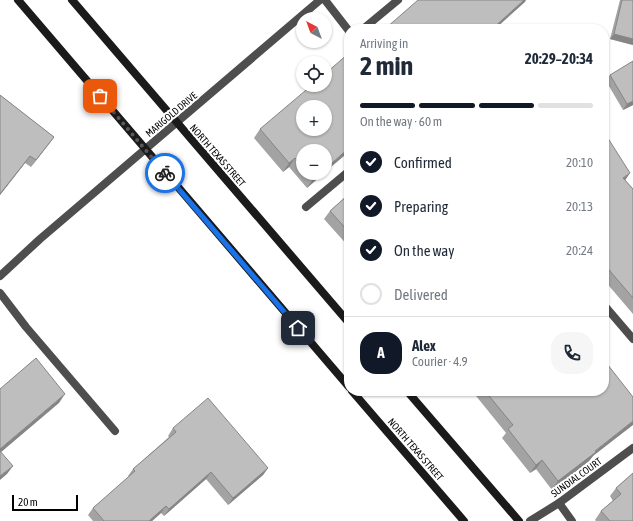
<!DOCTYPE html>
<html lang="en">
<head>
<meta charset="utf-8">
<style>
	:root { --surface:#fff; --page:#f6f6f7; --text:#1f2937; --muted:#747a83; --line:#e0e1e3; --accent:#111827 }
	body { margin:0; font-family:"Asap Condensed",sans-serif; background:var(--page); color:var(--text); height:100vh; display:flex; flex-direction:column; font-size:15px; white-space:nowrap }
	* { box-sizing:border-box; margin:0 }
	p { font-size:13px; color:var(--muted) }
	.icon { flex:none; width:22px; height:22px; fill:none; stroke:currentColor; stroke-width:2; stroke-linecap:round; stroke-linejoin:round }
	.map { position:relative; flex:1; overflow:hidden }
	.drawer { position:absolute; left:344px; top:24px; width:265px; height:372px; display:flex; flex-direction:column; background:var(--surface); border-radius:16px; box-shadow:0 1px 3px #0004 }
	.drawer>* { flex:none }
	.needle { width:26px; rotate:319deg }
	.tools { position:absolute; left:296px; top:12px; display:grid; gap:8px }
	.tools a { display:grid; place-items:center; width:36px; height:36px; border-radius:50%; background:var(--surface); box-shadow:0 1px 3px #0004; font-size:20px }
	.scale { position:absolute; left:12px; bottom:10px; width:66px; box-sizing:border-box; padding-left:4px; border:2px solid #000; border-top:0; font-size:11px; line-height:14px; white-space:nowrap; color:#000; -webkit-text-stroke:3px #fff; paint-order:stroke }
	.pin { position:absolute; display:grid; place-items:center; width:34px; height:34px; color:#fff; margin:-17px; border-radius:8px; box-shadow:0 2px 6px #0006 }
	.courier { position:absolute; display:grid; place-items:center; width:40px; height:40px; margin:-20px; border:3px solid #1a73e8; border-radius:50%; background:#fff; color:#222; box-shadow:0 1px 5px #0007 }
	.overview em { font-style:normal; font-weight:700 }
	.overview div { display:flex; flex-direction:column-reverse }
	.overview { display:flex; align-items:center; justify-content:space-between; height:68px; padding:0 16px }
	h1 { font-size:26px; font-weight:700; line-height:30px }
	.bar { display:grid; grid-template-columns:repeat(4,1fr); gap:6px 4px; align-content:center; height:48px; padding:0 16px }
	.bar i { height:5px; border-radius:3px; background:var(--line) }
	.bar .on { background:var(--accent) }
	.bar p { grid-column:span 4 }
	.line { display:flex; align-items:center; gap:10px; padding:0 16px; border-top:1px solid var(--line) }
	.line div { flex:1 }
	.round { display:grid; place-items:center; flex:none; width:42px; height:42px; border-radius:16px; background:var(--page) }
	ol { padding:0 16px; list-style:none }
	li { display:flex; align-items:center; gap:12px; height:44px }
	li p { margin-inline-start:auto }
	li .icon { padding:4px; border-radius:50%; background:var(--accent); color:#fff; stroke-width:4 }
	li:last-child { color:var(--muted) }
	li i { width:22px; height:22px; border:2px solid var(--line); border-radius:50% }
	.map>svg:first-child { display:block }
</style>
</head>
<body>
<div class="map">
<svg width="633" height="521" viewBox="0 0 633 521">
	<rect width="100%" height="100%" fill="#fff"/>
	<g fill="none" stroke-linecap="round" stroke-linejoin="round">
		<polyline stroke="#4e4e4e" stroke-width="8" points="0,293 26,327 115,431"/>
		<g stroke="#4e4e4e" stroke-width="8">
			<polyline points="325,0 349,31"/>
			<polyline points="363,29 398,0"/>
			<polyline points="306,207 349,171"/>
			<polyline points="0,276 40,239 320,0"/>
			<polyline points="604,305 633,339"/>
			<polyline points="559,503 572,521"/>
			<polyline points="530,521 559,503 633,448"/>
		</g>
		<g stroke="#1b1b1b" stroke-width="8">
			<polyline points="18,0 349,387"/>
			<polyline points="72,0 349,323"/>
			<polyline points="352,391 464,521"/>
			<polyline points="407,391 519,521"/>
		</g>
	</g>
	<g fill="#a3a3a3">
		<polygon points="620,0 633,0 633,45 610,39"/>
		<polygon points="610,75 633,105 623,110 606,81"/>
		<polygon points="0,95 54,137 31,167 25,163 0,195"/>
		<polygon points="260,129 344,156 303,151 303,173 324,173 307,188 289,167 283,172 254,138"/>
		<polygon points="604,132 625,180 633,189 633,314 604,280"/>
		<polygon points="349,194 349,247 324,219 330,211"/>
		<polygon points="472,391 604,391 593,456 589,461 552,490 536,469 530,473 502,438 506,433"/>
		<polygon points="173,428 268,468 263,475 228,505 206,479 164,516 161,513 152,521 93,521 88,515 93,508 129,477 128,476 133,469 169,437 168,436"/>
		<polygon points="633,473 633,521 596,521 595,520 601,511 613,501 610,496 616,488"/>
	</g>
	<g fill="#858585">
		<polygon points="524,0 526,0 525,2 495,29 492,29"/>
		<polygon points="614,34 633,39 633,45 610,39"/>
		<polygon points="633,101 633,105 623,110 627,104"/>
		<polygon points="54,137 49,144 31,167 36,160"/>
		<polygon points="349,148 344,156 325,172 325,169"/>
		<polygon points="30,156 25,163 0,195 0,194"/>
		<polygon points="295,158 289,167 283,172 289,163"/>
		<polygon points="320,173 324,173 307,188 313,179"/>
		<polygon points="630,173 624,182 623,178"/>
		<polygon points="65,394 59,403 0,453 0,449"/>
		<polygon points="633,421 633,425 593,456 589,461 552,490 558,481 595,451"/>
		<polygon points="542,460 536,469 530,473 536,465"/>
		<polygon points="13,466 7,474 0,480 0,476"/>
		<polygon points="268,468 263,475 228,505 233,498"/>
		<polygon points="211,472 206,479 164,516 169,509"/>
		<polygon points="166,506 161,513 152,521 149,521"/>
	</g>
	<g fill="#bebebe" stroke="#858585" fill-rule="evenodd">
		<polygon points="418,0 524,0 492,29 386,29 386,28"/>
		<polygon points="622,0 633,0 633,39 614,34"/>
		<path d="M 349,53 L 349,144 L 348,144 L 349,148 L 325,169 L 325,151 L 303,151 L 303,167 L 295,158 L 289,163 L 260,129 L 312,85 L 325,85 L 325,74 ZM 303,107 L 325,107 L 325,129 L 303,129 Z"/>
		<polygon points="633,61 633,101 627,104 610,75"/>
		<polygon points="0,95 54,137 36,160 30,156 0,194"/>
		<polygon points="604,132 630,173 623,178 633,189 633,298 604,264"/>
		<polygon points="308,173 320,173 313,179"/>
		<polygon points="349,194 349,232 330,211"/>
		<polygon points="36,358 65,394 0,449 0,389"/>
		<polygon points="604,360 633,397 633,421 595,451 596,452 558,481 542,460 536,465 508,429 513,425 485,391 604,391"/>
		<polygon points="208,398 268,468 233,498 211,472 169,509 166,506 149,521 104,521 93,508 135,471 133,469 176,432 173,428"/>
		<polygon points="0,451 13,466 0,476"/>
		<polygon points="633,473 633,521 610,521 601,511 621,494 616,488"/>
	</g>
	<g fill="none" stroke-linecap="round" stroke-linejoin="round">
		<polyline stroke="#595959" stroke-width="4" stroke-dasharray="0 7.2" points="100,96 165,173"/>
		<polyline stroke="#1a73e8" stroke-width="5" points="165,173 298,328"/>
	</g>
	<g text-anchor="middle" stroke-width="4" stroke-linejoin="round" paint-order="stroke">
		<g font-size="10" fill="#000" stroke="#fff">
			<text transform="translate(171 114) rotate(-40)" y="4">MARIGOLD DRIVE</text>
			<text transform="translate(218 155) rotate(49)" y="4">NORTH TEXAS STREET</text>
			<text transform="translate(416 449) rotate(49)" y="4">NORTH TEXAS STREET</text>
			<text transform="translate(576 477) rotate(-36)" y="4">SUNDIAL COURT</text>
		</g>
	</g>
</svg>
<div class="tools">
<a><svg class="needle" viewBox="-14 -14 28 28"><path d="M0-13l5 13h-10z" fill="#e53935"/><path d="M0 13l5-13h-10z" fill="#747a83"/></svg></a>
<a><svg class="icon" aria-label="locate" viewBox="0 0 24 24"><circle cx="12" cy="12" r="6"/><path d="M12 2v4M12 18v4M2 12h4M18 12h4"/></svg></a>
<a>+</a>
<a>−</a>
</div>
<div class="scale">20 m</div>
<div class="pin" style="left:100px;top:96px;background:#ea580c"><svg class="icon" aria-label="bag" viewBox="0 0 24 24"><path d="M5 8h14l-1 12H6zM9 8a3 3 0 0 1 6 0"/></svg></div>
<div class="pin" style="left:298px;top:328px;background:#1f2937"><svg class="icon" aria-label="home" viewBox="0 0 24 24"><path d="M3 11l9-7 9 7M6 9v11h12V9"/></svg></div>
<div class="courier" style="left:165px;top:173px"><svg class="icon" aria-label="bike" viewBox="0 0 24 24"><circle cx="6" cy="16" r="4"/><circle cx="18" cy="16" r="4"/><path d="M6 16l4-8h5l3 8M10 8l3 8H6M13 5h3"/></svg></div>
<section class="drawer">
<div class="overview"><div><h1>2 min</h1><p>Arriving in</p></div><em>20:29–20:34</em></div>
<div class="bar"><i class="on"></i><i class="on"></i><i class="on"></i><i></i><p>On the way · 60 m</p></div>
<ol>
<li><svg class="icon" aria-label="check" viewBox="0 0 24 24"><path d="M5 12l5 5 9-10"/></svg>Confirmed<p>20:10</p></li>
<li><svg class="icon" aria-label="check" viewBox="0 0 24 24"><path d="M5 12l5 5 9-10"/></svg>Preparing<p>20:13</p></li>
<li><svg class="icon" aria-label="check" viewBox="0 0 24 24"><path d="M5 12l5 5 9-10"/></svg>On the way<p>20:24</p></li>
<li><i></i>Delivered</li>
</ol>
<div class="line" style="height:72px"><b class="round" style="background:var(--accent);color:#fff">A</b><div><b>Alex</b><p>Courier · 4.9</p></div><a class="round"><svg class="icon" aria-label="phone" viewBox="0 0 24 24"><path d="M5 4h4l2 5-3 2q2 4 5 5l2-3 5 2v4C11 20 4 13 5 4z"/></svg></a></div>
</section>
</div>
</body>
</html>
